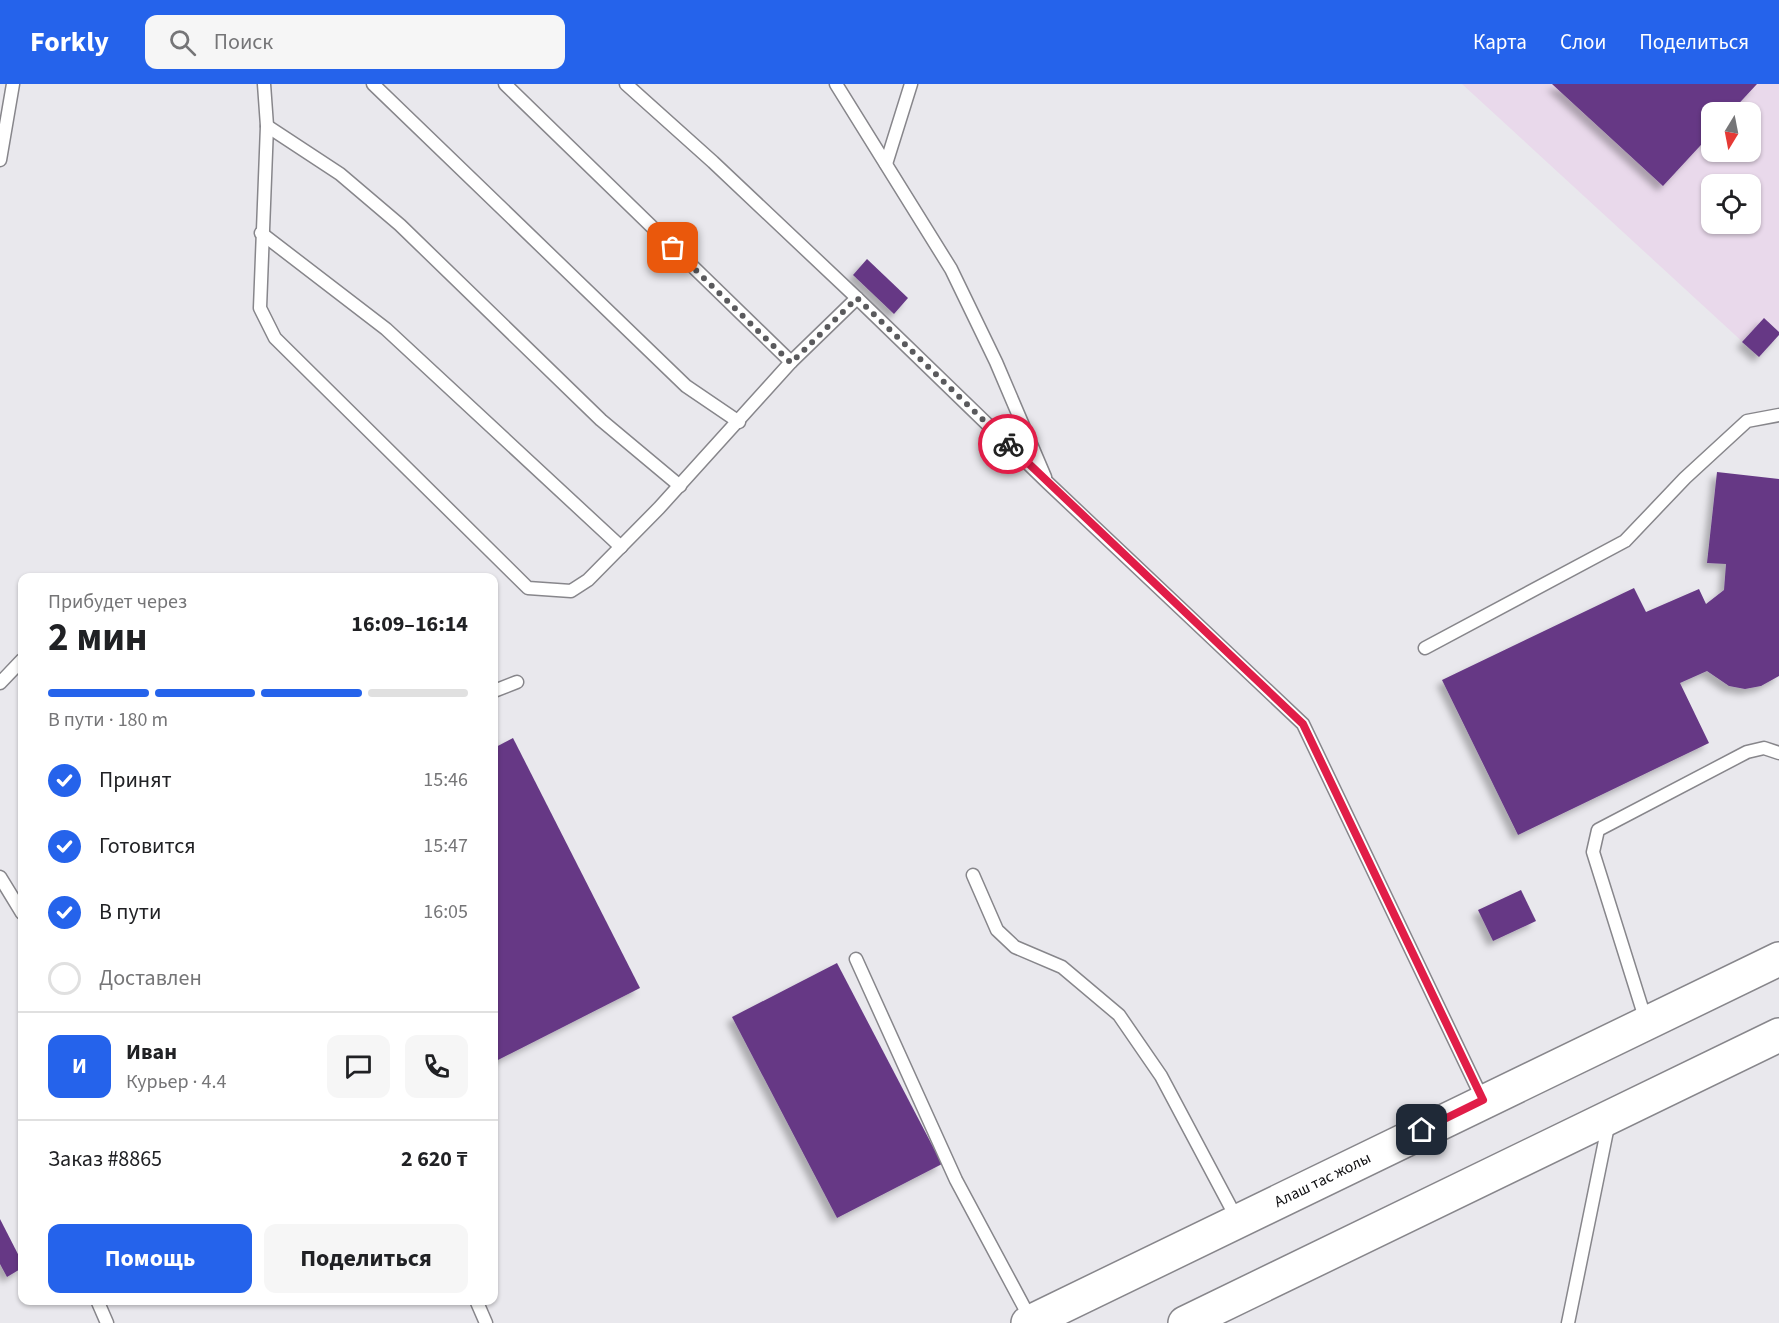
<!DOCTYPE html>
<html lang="ru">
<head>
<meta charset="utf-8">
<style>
	:root { --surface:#fff; --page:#f6f6f6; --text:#202124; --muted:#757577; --line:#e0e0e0; --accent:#2563eb }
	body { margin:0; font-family:"Source Sans 3",sans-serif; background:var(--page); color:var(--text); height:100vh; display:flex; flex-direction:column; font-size:22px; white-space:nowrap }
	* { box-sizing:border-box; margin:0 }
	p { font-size:20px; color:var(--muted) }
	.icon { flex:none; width:33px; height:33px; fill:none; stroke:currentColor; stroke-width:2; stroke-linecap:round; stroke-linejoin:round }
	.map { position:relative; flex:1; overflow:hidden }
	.panel { position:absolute; left:18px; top:489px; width:480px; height:732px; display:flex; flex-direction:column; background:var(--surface); border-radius:12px; box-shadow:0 2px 4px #0004 }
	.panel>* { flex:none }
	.needle { width:39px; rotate:190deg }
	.tools { position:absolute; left:1701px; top:18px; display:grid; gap:12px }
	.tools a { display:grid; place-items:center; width:60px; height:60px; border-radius:12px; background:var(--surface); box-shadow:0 2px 4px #0004; font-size:30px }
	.pin { position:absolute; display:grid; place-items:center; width:51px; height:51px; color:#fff; margin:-26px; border-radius:12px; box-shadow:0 3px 9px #0006 }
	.courier { position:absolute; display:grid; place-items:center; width:60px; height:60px; margin:-30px; border:4px solid #e11d48; border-radius:50%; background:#fff; color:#222; box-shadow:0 2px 8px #0007 }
	.headline em { font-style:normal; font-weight:700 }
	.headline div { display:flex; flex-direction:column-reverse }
	.headline { display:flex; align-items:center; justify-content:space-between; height:102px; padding:0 30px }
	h1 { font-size:39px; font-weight:700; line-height:45px }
	.bar { display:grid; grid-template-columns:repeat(4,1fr); gap:9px 6px; align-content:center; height:72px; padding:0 30px }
	.bar i { height:8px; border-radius:4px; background:var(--line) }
	.bar .active { background:var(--accent) }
	.bar p { grid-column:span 4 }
	.line { display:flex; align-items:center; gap:15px; padding:0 30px; border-top:2px solid var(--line) }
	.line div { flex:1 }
	.round { display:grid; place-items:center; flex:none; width:63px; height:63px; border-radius:12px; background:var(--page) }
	ol { padding:0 30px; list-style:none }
	li { display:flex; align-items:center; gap:18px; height:66px }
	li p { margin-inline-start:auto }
	li .icon { padding:6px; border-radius:50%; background:var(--accent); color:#fff; stroke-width:4 }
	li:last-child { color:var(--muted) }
	li i { width:33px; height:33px; border:3px solid var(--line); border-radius:50% }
	.primary-button { display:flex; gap:12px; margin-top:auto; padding:12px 30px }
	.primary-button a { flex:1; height:69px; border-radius:12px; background:var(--accent); color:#fff; font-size:24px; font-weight:700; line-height:69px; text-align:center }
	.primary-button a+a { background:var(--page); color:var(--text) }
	header { display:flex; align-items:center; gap:36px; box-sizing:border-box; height:84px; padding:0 30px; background:var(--accent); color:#fff }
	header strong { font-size:28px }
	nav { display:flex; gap:33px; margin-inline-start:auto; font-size:21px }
	.search { width:420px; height:54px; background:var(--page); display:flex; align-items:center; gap:15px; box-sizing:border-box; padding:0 21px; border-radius:12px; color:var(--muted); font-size:22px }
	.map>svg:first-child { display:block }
</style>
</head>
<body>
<header>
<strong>Forkly</strong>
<div class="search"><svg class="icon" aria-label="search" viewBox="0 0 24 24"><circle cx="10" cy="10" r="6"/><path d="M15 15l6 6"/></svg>Поиск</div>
<nav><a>Карта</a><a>Слои</a><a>Поделиться</a></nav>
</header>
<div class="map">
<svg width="1779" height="1239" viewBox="0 0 1779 1239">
	<defs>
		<filter id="shadow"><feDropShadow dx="-5.5" dy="5.5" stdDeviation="3" flood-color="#0004"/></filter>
	</defs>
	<rect width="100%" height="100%" fill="#e9e8ed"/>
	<path fill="#e9d9eb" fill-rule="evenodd" d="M 1462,0 L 1779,0 L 1779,251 L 1759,273 ZM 1712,28 L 1750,28 L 1750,68 L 1712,68 ZM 1712,100 L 1750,100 L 1750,140 L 1712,140 Z"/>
	<g fill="#663985" filter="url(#shadow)">
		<polygon points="1552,0 1757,0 1731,28 1712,28 1712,49 1663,102"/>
		<polygon points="867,175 908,214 894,230 853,191"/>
		<polygon points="1764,234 1779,248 1779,251 1759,273 1742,258"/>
		<polygon points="1717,388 1779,395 1779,592 1761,602 1745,605 1729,602 1707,587 1680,599 1709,659 1518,751 1442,596 1634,504 1646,528 1699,505 1706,520 1724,506 1726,480 1707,479"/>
		<polygon points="513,654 640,904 494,978 494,664"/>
		<polygon points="1521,806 1536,837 1493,857 1478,826"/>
		<polygon points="837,879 942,1080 837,1134 732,933"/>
		<polygon points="0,1135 22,1178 22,1184 7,1193 0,1180"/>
	</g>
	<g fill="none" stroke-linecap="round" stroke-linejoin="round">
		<defs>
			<g id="service">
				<polyline points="264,0 267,42 260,224 275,254 528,504 571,507 588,496 659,424 791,278 857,214"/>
				<polyline points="373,0 686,302 739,338"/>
				<polyline points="505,0 791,278"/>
				<polyline points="626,0 713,78 857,214 1048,399 1303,640 1483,1016"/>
				<polyline points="836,0 951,185 996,278 1045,393"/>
				<polyline points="267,42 340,90 400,141 601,336 680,402"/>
				<polyline points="0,76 13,0"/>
				<polyline points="886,80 911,0"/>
				<polyline points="261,149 386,245 621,463"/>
				<polyline points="1425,564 1625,457 1685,394 1747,337 1779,331"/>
				<polyline points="0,599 22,576"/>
				<polyline points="494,607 517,598"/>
				<polyline points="973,791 997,846 1015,863 1062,883 1119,931 1161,992 1237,1135"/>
				<polyline points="0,793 22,829"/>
				<polyline points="856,875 956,1096 1031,1236"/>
				<polyline points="1646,937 1593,768 1598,746 1747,668 1764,664 1779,669"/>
				<polyline points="97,1216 107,1239"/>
				<polyline points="476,1216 486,1239"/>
				<polyline points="1568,1239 1609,1037"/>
			</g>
			<g id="primary">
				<polyline points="1028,1239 1779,875"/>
				<polyline points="1185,1239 1779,951"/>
			</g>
		</defs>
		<use href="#service" stroke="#87868b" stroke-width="15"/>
		<use href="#primary" stroke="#87868b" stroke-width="36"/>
		<use href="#service" stroke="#fff" stroke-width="12"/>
		<use href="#primary" stroke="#fff" stroke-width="33"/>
	</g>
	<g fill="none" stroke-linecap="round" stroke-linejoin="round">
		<polyline stroke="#5a5a5d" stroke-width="6" stroke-dasharray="0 10.8" points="673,164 791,279 857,214 1008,360"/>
		<polyline stroke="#e11d48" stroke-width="8" points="1008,360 1303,640 1483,1016 1422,1046"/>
	</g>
	<g text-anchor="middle" stroke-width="6" stroke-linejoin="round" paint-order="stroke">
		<g font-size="16" fill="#0d0d0f" stroke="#fff">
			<text transform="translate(1322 1095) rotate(-26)" y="6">Алаш тас жолы</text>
		</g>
	</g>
</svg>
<div class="tools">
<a><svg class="needle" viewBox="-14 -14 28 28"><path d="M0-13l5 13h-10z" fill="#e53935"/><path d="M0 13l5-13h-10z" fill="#757577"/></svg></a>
<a><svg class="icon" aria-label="locate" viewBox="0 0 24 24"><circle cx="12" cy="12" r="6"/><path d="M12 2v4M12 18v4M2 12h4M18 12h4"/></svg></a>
</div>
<div class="pin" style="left:673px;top:164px;background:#ea580c"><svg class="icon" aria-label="bag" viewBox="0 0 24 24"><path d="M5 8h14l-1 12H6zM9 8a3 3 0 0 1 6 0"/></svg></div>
<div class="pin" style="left:1422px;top:1046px;background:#1f2937"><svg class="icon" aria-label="home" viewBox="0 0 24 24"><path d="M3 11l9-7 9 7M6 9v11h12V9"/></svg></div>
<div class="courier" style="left:1008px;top:360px"><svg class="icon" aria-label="bike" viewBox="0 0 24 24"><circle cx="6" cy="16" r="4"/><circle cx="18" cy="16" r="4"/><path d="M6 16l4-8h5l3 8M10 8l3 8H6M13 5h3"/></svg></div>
<section class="panel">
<div class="headline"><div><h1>2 мин</h1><p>Прибудет через</p></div><em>16:09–16:14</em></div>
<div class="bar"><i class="active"></i><i class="active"></i><i class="active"></i><i></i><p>В пути · 180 m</p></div>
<ol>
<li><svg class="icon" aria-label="check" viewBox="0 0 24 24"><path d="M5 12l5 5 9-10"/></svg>Принят<p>15:46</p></li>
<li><svg class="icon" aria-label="check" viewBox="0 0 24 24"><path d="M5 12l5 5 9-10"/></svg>Готовится<p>15:47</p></li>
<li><svg class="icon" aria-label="check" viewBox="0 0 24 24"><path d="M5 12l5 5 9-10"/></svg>В пути<p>16:05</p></li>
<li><i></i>Доставлен</li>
</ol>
<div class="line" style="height:108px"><b class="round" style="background:var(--accent);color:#fff">И</b><div><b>Иван</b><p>Курьер · 4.4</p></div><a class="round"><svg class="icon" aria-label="chat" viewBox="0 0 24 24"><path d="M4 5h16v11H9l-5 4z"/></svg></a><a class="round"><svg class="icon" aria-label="phone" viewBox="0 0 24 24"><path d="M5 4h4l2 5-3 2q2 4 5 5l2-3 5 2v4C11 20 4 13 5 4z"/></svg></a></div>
<div class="line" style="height:78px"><div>Заказ #8865</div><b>2 620 ₸</b></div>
<div class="primary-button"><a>Помощь</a><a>Поделиться</a></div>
</section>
</div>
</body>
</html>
